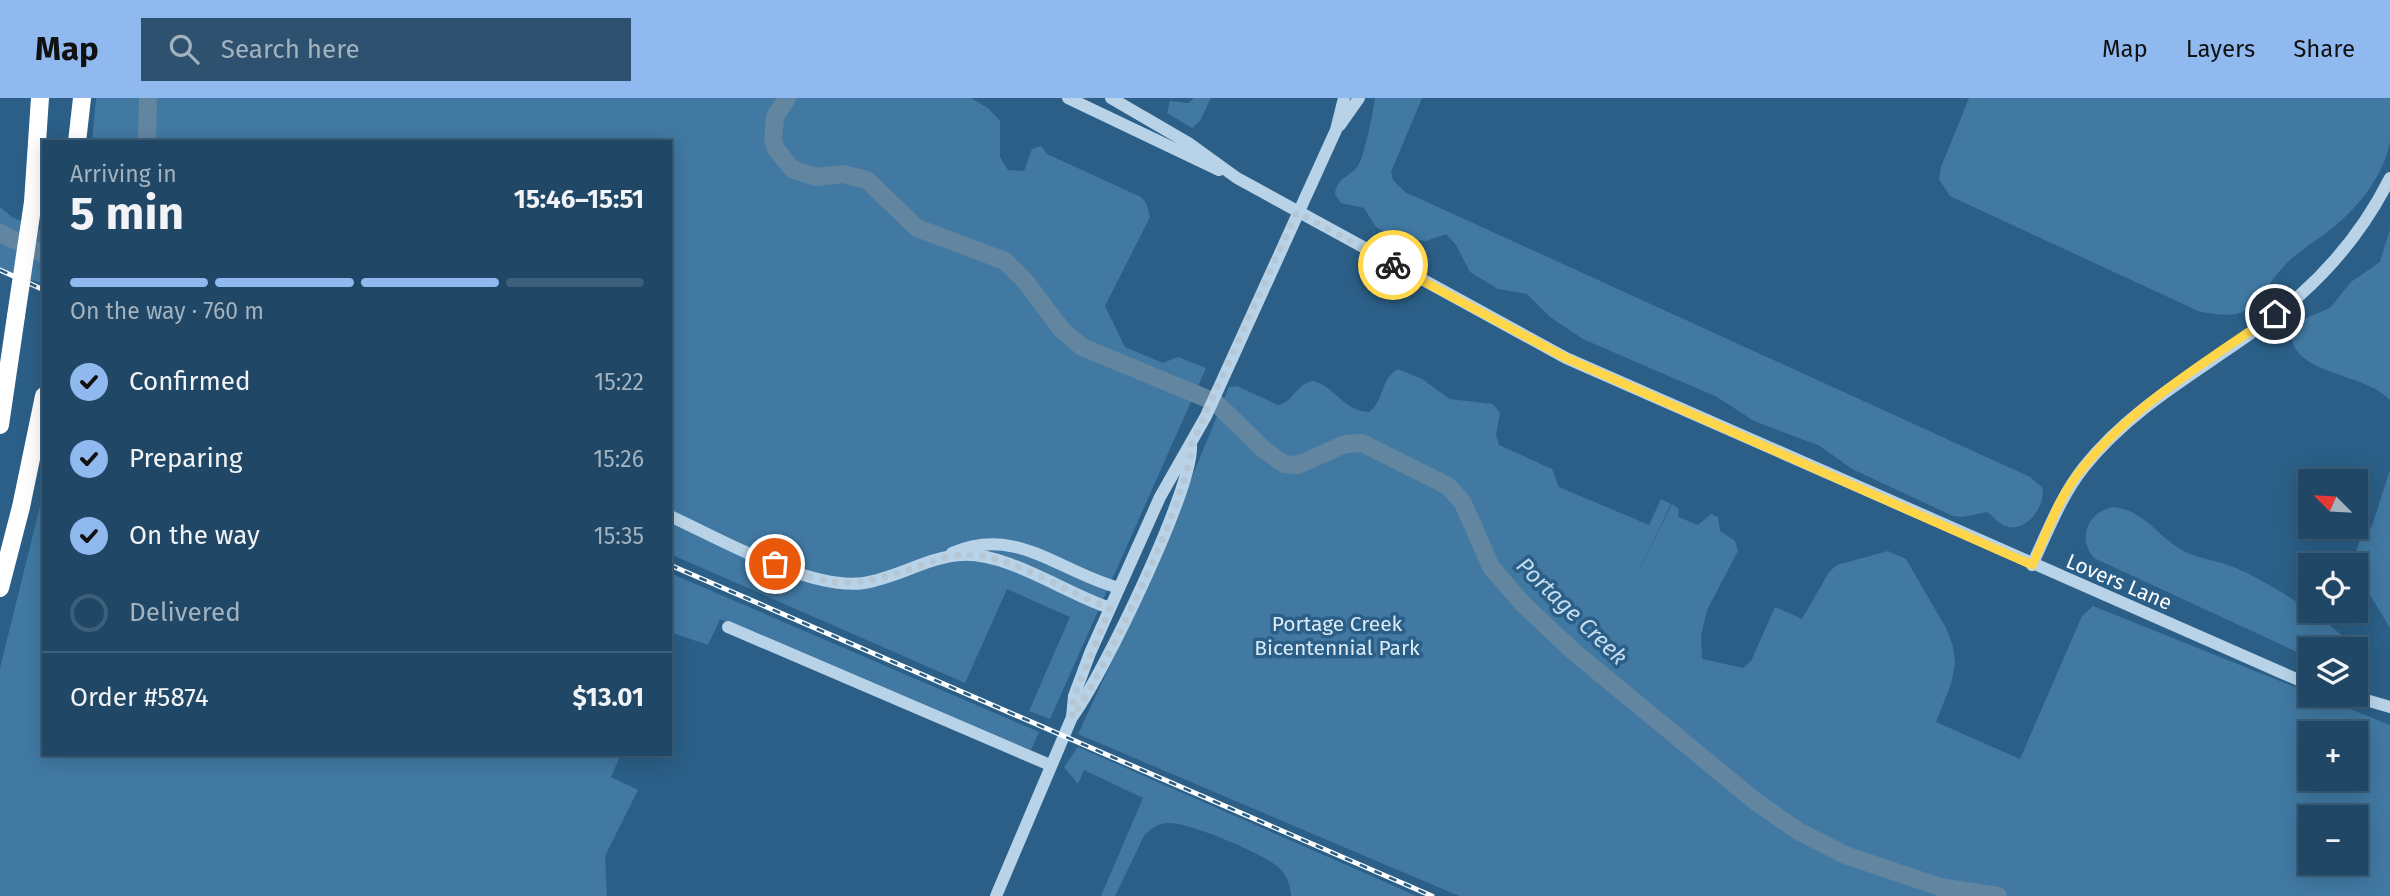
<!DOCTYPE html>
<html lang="en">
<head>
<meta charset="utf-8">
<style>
	:root { --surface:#204765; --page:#2d516e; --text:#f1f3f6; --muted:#a2b2bf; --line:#3d5f79; --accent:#90b9f0 }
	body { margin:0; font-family:"Fira Sans",sans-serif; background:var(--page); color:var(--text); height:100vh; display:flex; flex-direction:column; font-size:26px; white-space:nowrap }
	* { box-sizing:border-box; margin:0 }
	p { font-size:23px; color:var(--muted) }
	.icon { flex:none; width:38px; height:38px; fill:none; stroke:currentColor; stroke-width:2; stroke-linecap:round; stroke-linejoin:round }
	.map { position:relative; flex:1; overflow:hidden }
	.side { position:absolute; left:42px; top:42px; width:630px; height:616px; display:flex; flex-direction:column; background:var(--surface); border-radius:0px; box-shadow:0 4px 18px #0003,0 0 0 2px var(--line) }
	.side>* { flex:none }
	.needle { width:46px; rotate:294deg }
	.controls { position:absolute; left:2298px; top:371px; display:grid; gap:14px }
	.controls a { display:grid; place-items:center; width:70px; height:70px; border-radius:0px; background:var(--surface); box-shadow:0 4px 18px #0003,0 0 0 2px var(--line); font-size:35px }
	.pin { position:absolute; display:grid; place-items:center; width:60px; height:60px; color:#fff; margin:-30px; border:4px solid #fff; border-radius:50%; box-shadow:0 2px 7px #0007 }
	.courier { position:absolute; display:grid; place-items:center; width:70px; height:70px; margin:-35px; border:5px solid #ffd54a; border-radius:50%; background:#fff; color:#222; box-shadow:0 2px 9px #0007 }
	.headline em { font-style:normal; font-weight:700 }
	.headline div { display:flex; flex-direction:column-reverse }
	.headline { display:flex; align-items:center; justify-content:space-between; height:119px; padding:0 28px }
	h1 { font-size:46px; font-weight:700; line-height:52px }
	.bar { display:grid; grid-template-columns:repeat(4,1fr); gap:10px 7px; align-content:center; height:84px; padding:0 28px }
	.bar i { height:9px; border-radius:5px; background:var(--line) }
	.bar .active { background:var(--accent) }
	.bar p { grid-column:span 4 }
	.line { display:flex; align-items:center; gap:18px; padding:0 28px; border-top:2px solid var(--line) }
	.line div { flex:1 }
	ol { padding:0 28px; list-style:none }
	li { display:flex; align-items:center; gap:21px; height:77px }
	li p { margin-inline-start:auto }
	li .icon { padding:7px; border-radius:50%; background:var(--accent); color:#111; stroke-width:4 }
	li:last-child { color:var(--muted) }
	li i { width:38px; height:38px; border:4px solid var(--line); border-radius:50% }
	header { display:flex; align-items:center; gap:42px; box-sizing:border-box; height:98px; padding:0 35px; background:var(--accent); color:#111 }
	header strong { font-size:33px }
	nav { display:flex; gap:38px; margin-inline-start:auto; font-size:24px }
	.search { width:490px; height:63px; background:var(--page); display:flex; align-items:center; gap:18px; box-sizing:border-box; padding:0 24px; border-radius:0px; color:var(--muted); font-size:26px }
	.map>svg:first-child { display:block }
</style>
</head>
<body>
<header>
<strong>Map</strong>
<div class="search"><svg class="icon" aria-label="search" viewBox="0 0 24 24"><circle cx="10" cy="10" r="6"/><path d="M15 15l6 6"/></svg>Search here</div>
<nav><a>Map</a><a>Layers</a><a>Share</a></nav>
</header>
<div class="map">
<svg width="2390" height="798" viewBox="0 0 2390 798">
	<rect width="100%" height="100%" fill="#2b5f87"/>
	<g fill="#4179a3" fill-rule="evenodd">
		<polygon points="96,0 971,0 988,10 1000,23 1000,59 1008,72 1024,73 1032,51 1041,48 1047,56 1141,99 1146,105 1150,119 1105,208 1125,249 1163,265 1178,259 1206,270 1050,621 1029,613 1070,519 1007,491 965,585 670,456 670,44 92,44"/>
		<polygon points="1194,0 1211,0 1200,23 1192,30 1167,15 1170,3 1188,5"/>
		<path d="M 1375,0 L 1422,0 L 1391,74 L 1393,82 L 1405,94 L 2030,379 L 2042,389 C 2047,408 2025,436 2005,428 C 1998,425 1993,418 1987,414 L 1963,419 L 1953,418 L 1852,371 L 1820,348 L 1754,323 L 1717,299 L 1583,241 L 1550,219 L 1527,196 L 1498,191 L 1470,174 L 1456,147 L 1446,136 L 1426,143 L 1392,139 L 1376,129 L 1364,110 L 1341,105 L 1335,96 C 1337,78 1352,79 1359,66 C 1364,58 1374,11 1375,0 Z"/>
		<path d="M 1969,0 L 2390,0 C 2390,14 2390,30 2390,43 C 2385,77 2356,112 2330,132 C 2316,143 2300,152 2287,165 C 2252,200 2261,227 2198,213 L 1950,98 L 1939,81 L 1941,69 Z"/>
		<polygon points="0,109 12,119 44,133 44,186 0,172"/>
		<path d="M 2390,131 L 2390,302 C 2367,276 2300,277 2292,242 L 2301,222 L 2330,210 L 2351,184 L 2380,164 Z"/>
		<path d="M 1398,271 L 1422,281 L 1450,301 L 1493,306 L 1500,315 L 1496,337 L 1499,347 L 1552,371 L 1559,389 L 1649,427 L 1661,401 L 1671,406 L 1632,487 L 1672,406 L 1679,411 L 1678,419 L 1698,427 L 1711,416 L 1718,419 L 1720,433 L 1735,443 L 1738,453 L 1707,512 L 1701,538 L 1702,561 L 1743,570 L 1751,563 L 1775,509 L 1802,521 L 1829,474 L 1837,467 L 1888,453 L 1906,461 L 1946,530 L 1953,548 L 1955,566 L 1951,586 L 1936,624 L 2020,661 L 2082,518 L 2093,508 L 2390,627 L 2390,798 L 1459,798 L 1078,636 L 1147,488 L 1229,289 L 1237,288 L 1278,307 C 1295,304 1295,285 1314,283 C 1336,290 1344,313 1369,314 C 1384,304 1381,279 1398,271 ZM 2310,635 L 2356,635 L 2356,681 L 2310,681 ZM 2310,719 L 2356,719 L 2356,765 L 2310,765 Z"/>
		<polygon points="2390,372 2390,530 2361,482 2355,457 2359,444 2372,428"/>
		<polygon points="44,392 44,656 621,656 611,679 638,692 605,758 607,798 0,798 0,570"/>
		<path d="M 2113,409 C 2143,412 2156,436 2180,451 C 2197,461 2217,462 2236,470 C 2269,484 2354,536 2368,568 L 2366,574 L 2356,576 L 2356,551 L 2310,551 L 2310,560 L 2094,460 C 2077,440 2088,414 2113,409 Z"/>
		<polygon points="670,475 1039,634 1031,652 720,521 708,547 670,534"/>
		<path d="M 1078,649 L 1392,787 L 1416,798 L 1291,798 C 1290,786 1287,777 1278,769 C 1262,755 1187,723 1167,725 C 1157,726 1150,731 1144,738 L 1115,798 L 1101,798 L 1143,700 L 1084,672 L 1078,686 L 1064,669 Z"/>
	</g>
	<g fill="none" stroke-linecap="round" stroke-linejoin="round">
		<g stroke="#6285a0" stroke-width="18">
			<polyline points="787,0 775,19 773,42 776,51 792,71 815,79 843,76 867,82 917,130 1005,163 1025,183 1062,232 1082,249 1215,304 1262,350 1284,366 1298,367 1345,346 1362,345 1448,388 1463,405 1491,469 1523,506 1573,553 1755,703 1798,733 1845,757 1940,789 1998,798"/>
			<polyline points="147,44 148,0"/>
			<polyline points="0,135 44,156"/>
		</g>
		<g stroke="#b8d3e8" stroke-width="12">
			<polyline points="1068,0 1219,72"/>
			<polyline points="1111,0 1190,46 1237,80 1566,260 2310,587"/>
			<polyline points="1340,27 1359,0"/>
			<path d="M 670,418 C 720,441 810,493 864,485 C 897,480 928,459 961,457 C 1008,454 1066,496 1110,510"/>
			<path d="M 952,455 C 1017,427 1059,474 1119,490"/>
			<path d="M 2032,467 C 2048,433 2061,398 2084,369 C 2143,295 2231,258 2300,197 C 2337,164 2368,124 2390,80"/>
			<polyline points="728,529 1050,667"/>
			<polyline points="2349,597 2390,609"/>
			<polyline points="1072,619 1074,598 1090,555 1160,399 1206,318 1336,32 1344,0"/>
			<path d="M 996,798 L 1072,619 C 1101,581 1194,389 1191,347"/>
		</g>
		<g stroke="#fff" stroke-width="18">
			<polyline points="77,44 82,0"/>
			<polyline points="33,104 40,0"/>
			<polyline points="0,327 16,218"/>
			<polyline points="0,490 21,409 44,298"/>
		</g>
		<defs>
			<g id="rail">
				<polyline points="0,172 44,192"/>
				<polyline points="670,467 1432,798"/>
			</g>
		</defs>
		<use href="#rail" stroke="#fff" stroke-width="5"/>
		<use href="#rail" stroke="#2b5f87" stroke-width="2.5" stroke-dasharray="8" stroke-linecap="butt"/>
		<polyline stroke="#fff" stroke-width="18" points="16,218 33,104"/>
	</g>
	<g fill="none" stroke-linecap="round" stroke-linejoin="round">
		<path stroke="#b5c7d5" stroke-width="7" stroke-dasharray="0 12.6" d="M 775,466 C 834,491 855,489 914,470 C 929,465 945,458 960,457 C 1006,452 1067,496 1110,510 L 1074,598 L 1072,619 C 1101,581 1193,390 1191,347 L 1297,114 L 1393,167"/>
		<path stroke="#ffd54a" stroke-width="9" d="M 1393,167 L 1566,260 L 2032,467 C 2045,439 2055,409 2072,384 C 2123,312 2204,266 2275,216"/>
	</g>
	<g text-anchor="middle" stroke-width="7" stroke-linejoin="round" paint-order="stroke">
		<g font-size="21" fill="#fff" stroke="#2b5f87">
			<text transform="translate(2119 484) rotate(23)" y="7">Lovers Lane</text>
		</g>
		<g font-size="21" fill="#dbebf6" stroke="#2b5f87">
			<text x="1337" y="533">Portage Creek<tspan x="1337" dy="24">Bicentennial Park</tspan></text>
		</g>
		<g font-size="23" font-style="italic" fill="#c4ddef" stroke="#2b5f87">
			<text transform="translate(1572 513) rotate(44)" y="8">Portage Creek</text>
		</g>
	</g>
</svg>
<div class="controls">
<a><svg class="needle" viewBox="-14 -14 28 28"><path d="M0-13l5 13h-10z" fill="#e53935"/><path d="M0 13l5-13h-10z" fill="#a2b2bf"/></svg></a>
<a><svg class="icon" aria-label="locate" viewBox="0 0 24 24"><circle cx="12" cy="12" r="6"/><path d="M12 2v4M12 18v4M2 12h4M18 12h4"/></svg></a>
<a><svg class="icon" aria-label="layers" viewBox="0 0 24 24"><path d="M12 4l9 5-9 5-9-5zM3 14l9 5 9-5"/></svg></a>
<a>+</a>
<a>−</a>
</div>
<div class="pin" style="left:775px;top:466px;background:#ea580c"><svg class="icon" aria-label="bag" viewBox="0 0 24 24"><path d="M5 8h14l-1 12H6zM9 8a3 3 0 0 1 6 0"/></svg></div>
<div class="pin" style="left:2275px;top:216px;background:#1f2937"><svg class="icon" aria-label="home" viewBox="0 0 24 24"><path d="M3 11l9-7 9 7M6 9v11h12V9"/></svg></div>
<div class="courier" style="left:1393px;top:167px"><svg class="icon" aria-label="bike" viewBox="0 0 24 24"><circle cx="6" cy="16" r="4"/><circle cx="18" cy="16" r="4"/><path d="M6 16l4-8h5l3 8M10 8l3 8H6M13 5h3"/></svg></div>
<section class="side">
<div class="headline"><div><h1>5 min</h1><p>Arriving in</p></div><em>15:46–15:51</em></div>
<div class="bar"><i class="active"></i><i class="active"></i><i class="active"></i><i></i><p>On the way · 760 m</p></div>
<ol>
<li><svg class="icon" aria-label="check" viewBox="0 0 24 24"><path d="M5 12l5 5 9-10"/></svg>Confirmed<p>15:22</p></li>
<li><svg class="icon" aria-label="check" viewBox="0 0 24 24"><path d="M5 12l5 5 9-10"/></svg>Preparing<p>15:26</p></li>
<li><svg class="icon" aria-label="check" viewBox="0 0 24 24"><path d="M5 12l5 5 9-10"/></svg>On the way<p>15:35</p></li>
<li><i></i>Delivered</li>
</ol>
<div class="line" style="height:91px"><div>Order #5874</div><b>$13.01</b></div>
</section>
</div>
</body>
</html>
